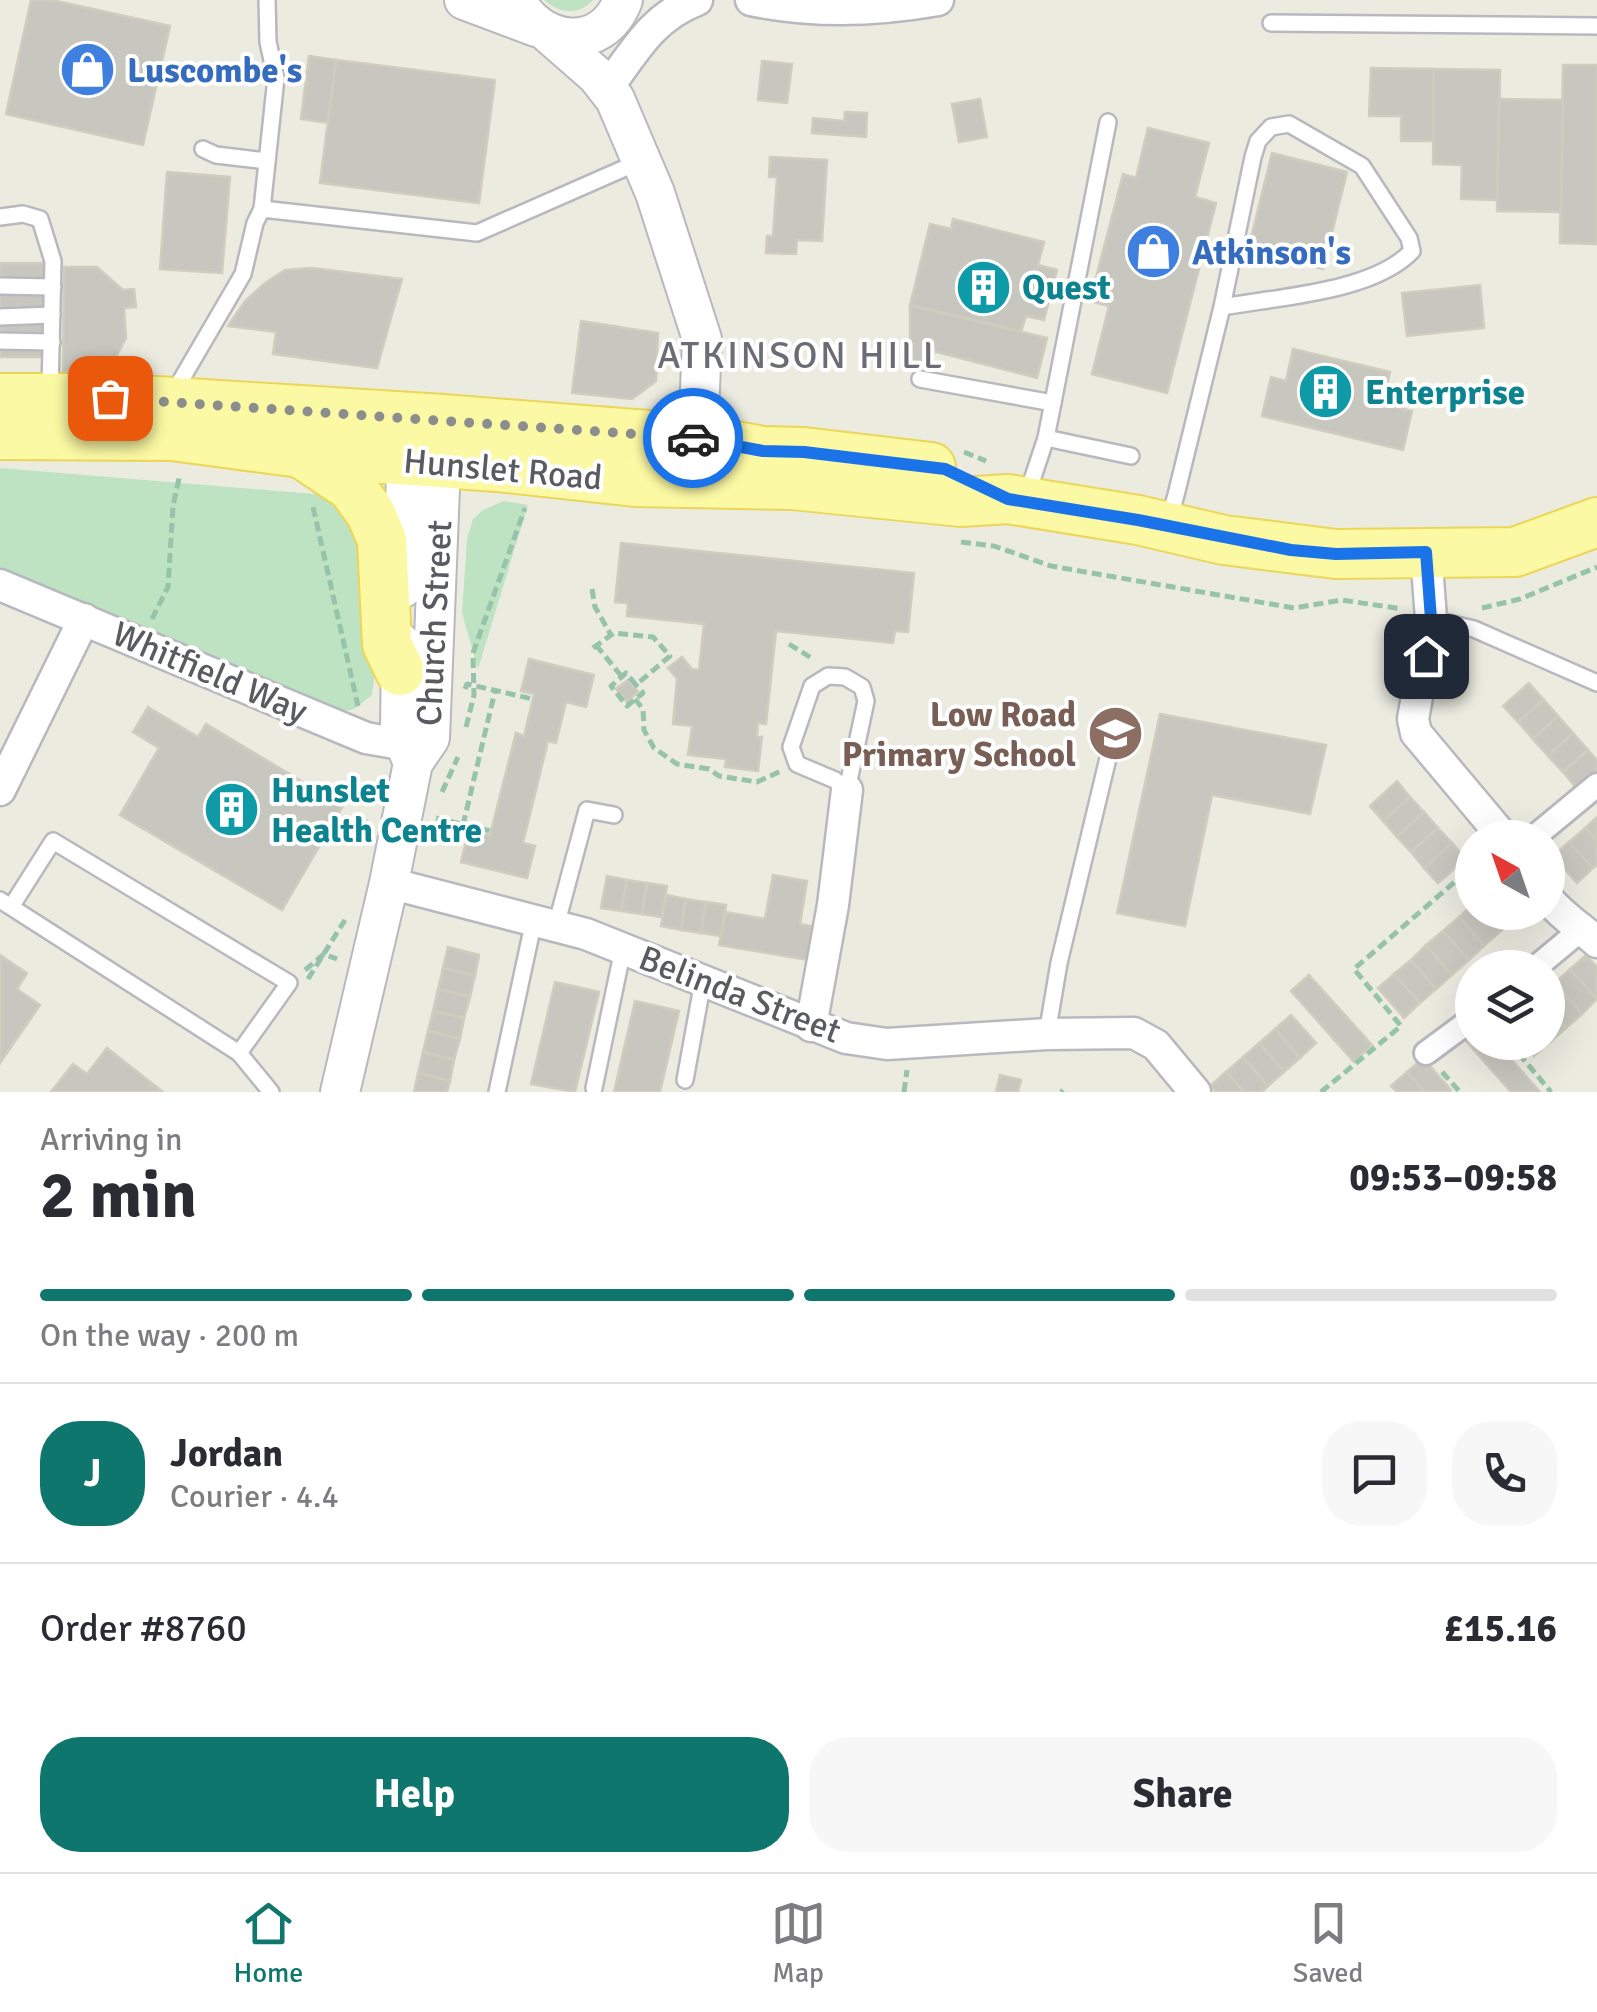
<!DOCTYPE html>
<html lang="en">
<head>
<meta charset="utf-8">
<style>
	:root { --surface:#fff; --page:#f7f7f7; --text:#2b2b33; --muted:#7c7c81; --line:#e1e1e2; --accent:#0f766e }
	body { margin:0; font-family:Signika,sans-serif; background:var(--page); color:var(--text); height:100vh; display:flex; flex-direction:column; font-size:38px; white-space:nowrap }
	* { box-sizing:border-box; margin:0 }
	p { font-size:32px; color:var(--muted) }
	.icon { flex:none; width:55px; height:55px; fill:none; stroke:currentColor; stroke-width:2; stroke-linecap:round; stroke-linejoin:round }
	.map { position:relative; height:1092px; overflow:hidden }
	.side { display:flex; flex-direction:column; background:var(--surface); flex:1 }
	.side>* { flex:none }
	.needle { width:65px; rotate:320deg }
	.buttons { position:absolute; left:1455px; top:820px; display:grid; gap:20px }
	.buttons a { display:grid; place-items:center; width:110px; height:110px; border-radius:50%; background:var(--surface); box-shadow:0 10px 40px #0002; font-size:50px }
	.pin { position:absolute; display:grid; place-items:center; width:85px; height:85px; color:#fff; margin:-42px; border-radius:20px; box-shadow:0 5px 15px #0006 }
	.courier { position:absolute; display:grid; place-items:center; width:100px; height:100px; margin:-50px; border:8px solid #1a73e8; border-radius:50%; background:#fff; color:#222; box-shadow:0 2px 12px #0007 }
	.summary em { font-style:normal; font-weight:800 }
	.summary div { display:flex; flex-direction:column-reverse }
	.summary { display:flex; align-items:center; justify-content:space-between; height:170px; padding:0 40px }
	h1 { font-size:65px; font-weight:800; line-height:75px }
	.bar { display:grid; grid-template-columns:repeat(4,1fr); gap:15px 10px; align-content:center; height:120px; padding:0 40px }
	.bar i { height:12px; border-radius:8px; background:var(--line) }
	.bar .current { background:var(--accent) }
	.bar p { grid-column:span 4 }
	.line { display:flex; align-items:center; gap:25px; padding:0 40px; border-top:2px solid var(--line) }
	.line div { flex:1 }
	.round { display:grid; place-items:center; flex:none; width:105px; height:105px; border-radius:40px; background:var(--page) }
	.action { display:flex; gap:20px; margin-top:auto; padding:20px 40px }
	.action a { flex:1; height:115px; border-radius:40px; background:var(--accent); color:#fff; font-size:40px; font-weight:800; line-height:115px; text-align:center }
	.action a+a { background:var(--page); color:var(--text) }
	.tab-bar { display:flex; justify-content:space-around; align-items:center; height:140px; border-top:2px solid var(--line); background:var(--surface); font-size:28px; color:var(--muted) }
	.tab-bar a { display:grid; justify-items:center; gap:5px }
	.tab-bar .current { color:var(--accent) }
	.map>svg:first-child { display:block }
</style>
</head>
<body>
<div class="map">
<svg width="1597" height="1092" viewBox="0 0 1597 1092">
	<rect width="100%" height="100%" fill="#ecebe0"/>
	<g fill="#bde3c2">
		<path d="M 544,0 L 593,0 C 578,16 560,14 544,0 Z"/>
		<polygon points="0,468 325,495 349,512 364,537 376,663 372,695 354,709 337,713 0,571"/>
		<polygon points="504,501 528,505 478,669 462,613 467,539 473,519 483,510"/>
	</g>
	<g fill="#c8c7bf" stroke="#d0cdbf" stroke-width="2.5">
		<polygon points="31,0 52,0 170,26 143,145 6,114"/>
		<polygon points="309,56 336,60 329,123 301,119"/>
		<polygon points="336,60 495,80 479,203 320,183"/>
		<polygon points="762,61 792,64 787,103 758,100"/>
		<polygon points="1563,65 1597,65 1597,244 1560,243"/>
		<polygon points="1371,68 1434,69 1433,141 1401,141 1401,116 1369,116"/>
		<polygon points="1434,69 1500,70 1498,200 1461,199 1462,165 1433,164"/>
		<polygon points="980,99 987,137 959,142 952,104"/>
		<polygon points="1499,99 1563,100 1561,212 1497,211"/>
		<polygon points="845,112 867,113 866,137 812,133 813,118 844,121"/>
		<polygon points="1148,128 1209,143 1195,197 1216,203 1167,393 1092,374 1109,306 1090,301 1123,174 1136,178"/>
		<polygon points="1272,153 1347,172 1323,269 1248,250"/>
		<polygon points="770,157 827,160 822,241 797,240 796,254 766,253 767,236 773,236 777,177 769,177"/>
		<polygon points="167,172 230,177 222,273 160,269"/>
		<polygon points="953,219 1044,242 1038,265 1057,270 1044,320 1026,316 1021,332 910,305 930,224 951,229"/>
		<polygon points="0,263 46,263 47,357 0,357"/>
		<polygon points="64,267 97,267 123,290 134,289 136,307 124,308 126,338 108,372 63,372"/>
		<polygon points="311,268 402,279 377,368 273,354 276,332 228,326 245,301 265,283 285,270"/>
		<polygon points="1480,285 1484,328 1407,336 1402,293"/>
		<polygon points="910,305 1047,338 1037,378 929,350 926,364 910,360"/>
		<polygon points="581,321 658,333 656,381 632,399 572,393"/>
		<polygon points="1293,349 1390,372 1383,404 1412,411 1403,450 1262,416 1271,377 1286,381"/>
		<polygon points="621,543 914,573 908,632 895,631 893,643 776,631 766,724 758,723 757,737 762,737 758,771 725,767 726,759 688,755 692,726 673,724 677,679 668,668 682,657 692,669 699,670 704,624 627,616 628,603 615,602"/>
		<polygon points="529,659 594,675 586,707 566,702 556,743 548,741 523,843 535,846 527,878 461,862 469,830 490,835 516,733 524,736 534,694 521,691"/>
		<polygon points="628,680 638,692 627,702 616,689"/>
		<polygon points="1529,683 1544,700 1518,722 1503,706"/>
		<polygon points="1544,700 1558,716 1533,739 1518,722"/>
		<polygon points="148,707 198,737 206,724 343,806 282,910 120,815 159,748 133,732"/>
		<polygon points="1160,714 1326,745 1310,814 1212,795 1185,926 1117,913"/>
		<polygon points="1558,716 1573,733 1548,756 1533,739"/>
		<polygon points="1573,733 1588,750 1563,772 1548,756"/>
		<polygon points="1588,750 1597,760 1597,772 1577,789 1563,772"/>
		<polygon points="1397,781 1410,797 1383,821 1370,806"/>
		<polygon points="1410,797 1424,812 1397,837 1383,821"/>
		<polygon points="1424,812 1438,828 1411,852 1397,837"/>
		<polygon points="1597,817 1597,841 1585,828"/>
		<polygon points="1438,828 1452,843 1424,868 1411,852"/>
		<polygon points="1585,828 1597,841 1597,865 1593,868 1569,842"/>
		<polygon points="1569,842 1593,868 1577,883 1553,856"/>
		<polygon points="1452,843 1466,859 1438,883 1424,868"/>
		<polygon points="773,875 807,881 800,924 814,927 809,960 719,945 725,912 765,919"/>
		<polygon points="607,876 627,880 621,911 601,908"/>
		<polygon points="627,880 647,883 642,914 621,911"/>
		<polygon points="647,883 667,886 662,917 642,914"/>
		<polygon points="666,895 686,899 681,930 661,926"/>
		<polygon points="686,899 706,902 701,933 681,930"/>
		<polygon points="706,902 726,905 721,936 701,933"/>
		<polygon points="1472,905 1472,912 1484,912 1501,931 1484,946 1459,917"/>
		<polygon points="1484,912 1513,912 1517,917 1501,931"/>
		<polygon points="1459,917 1484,946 1469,960 1443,931"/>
		<polygon points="1443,931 1469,960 1452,975 1426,945"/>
		<polygon points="1426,945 1452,975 1436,989 1411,960"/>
		<polygon points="448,947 479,955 475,976 443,968"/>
		<polygon points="0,955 27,973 17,989 40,1005 0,1063"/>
		<polygon points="1586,955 1597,967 1597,999 1570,969"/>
		<polygon points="1411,960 1436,989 1420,1003 1394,974"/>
		<polygon points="443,968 475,976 470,997 438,989"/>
		<polygon points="1570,969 1597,999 1582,1014 1555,983"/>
		<polygon points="1394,974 1420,1003 1404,1018 1378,988"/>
		<polygon points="1309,975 1372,1045 1354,1062 1291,991"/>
		<polygon points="555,982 599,992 575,1092 531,1084"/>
		<polygon points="1555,983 1582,1014 1566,1028 1548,1007 1548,989"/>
		<polygon points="438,989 470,997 464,1018 433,1011"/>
		<polygon points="635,1001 679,1011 660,1092 614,1092"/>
		<polygon points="1548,1007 1566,1028 1550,1042 1548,1040"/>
		<polygon points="433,1011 464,1018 460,1039 428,1031"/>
		<polygon points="1291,1015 1316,1043 1300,1058 1275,1029"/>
		<polygon points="1275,1029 1300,1058 1284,1072 1259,1043"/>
		<polygon points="428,1031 460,1039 454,1060 423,1052"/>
		<polygon points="1472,1036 1472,1042 1496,1042 1540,1092 1511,1092 1466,1041"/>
		<polygon points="1548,1040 1550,1042 1534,1056 1522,1042 1548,1042"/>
		<polygon points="1259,1043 1284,1072 1268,1086 1243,1057"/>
		<polygon points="107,1048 163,1092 51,1092 73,1064 87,1074"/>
		<polygon points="423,1052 454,1060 450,1081 418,1073"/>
		<polygon points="1243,1057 1268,1086 1262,1092 1244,1092 1226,1072"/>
		<polygon points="1423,1058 1451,1090 1449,1092 1425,1092 1407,1072"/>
		<polygon points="1226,1072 1244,1092 1216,1092 1210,1086"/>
		<polygon points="1407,1072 1425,1092 1397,1092 1391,1086"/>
		<polygon points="418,1073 450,1081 447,1092 414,1092"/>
		<polygon points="1000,1075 1021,1080 1018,1092 996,1092"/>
	</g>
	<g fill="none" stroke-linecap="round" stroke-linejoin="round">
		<defs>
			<g id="service">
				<polyline points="1271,23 1597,26"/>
				<polyline points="203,149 216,155 267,161"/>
				<polyline points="262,209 276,78 268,42 267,0"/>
				<polyline points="0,217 23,214 40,219 53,261 50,391"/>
				<polyline points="0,286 53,287"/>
				<polyline points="0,317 52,315"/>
				<polyline points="0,341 52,342"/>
				<polyline points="920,379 1053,403"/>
				<polyline points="174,392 243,274 255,223 262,209 477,233 641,161"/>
				<polyline points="1046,438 1131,456"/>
				<polyline points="1026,498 1046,438 1108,122"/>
				<path d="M 1168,523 L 1176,495 L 1222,307 L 1253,157 L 1258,141 L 1271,127 L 1289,124 L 1362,166 L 1409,238 L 1412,251 C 1373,292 1278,297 1222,307"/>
				<polyline points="1431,619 1474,629 1597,683"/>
				<polygon points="828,676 845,677 862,687 866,701 847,790 835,780 797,764 791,747 812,686"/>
				<polyline points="0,900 11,907 239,1053 289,983 53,841 11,907"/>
				<polyline points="556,926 587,810 614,815"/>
				<polyline points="1047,1034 1059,963 1114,733"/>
				<polyline points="239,1053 271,1092"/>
				<polyline points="685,1080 703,981"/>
				<polyline points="594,1088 623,949"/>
				<polyline points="497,1092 534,920"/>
			</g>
			<g id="pedestrian">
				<polyline points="1533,838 1597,785"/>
				<polyline points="1535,968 1583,928"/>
				<polyline points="1426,1053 1472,1019"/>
			</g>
			<g id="minor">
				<path d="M 751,0 C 813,13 876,11 938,0"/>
				<path d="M 614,79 C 639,44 656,16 697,0"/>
				<polyline points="1426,552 1431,619 1413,719 1416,733 1504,838"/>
				<polyline points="0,585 366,738 423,748"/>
				<polyline points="0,790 84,619"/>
				<polyline points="389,883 586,934 846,1038 887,1044 1047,1034 1134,1033 1156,1045 1195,1092"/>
				<path d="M 1548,899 C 1563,917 1580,927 1597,942"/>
				<polyline points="811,1026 833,905 847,790"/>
			</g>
			<g id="tertiary">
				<polyline points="464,0 536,27"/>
				<path d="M 516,0 C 540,46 602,54 623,0"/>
				<polyline points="549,34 597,76 615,99 655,193 702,339 697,464"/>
				<polyline points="403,588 407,433"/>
				<polyline points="401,643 400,732 413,763"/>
				<polyline points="340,1092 389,883 413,763 430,738 442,438"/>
			</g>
			<g id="primary">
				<polyline points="0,398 110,398 443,419 699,439 763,451 804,452 931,467"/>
				<polyline points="0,435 172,436 300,453 497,467 635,482 792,485 961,502 1008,499 1138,520 1224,540 1336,554 1515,552 1597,522"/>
				<polyline points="301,453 352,487 371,514 382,540 387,644 400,671"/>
			</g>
		</defs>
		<use href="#service" stroke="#b8b9bf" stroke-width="20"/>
		<use href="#pedestrian" stroke="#b8b9bf" stroke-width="28"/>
		<use href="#minor" stroke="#b8b9bf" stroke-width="35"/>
		<use href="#tertiary" stroke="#b8b9bf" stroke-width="42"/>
		<use href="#primary" stroke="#ecd658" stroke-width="52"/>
		<g stroke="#96c3a9" stroke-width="5" stroke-dasharray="10 5" stroke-linecap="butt">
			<polyline points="964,452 986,461"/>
			<polyline points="313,507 358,706"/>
			<polyline points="961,542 994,546 1051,566 1294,608 1342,600 1402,609"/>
			<polyline points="592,589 595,607 611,635"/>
			<polyline points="1482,608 1520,599 1597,567"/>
			<polyline points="152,619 168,587 173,506 180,474"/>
			<polyline points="789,644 813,659"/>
			<polyline points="596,645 622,677"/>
			<polyline points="593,648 614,633 653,637 670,656 636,685 626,673 611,686 627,706 643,693 636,685"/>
			<polyline points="465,689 467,684 533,699"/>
			<polyline points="635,699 643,709 644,730 654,748 677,764 709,769 719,776 757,782 781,771"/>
			<polyline points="466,727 474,695 473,653 525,508"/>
			<polyline points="442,792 458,757"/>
			<polyline points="436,818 491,831"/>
			<polyline points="332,825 340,828 368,822"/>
			<polyline points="463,825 495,691"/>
			<polyline points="305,970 324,954 337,959"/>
			<polyline points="308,979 345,920"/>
			<polyline points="1509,1042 1551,1092"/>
			<polyline points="1442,1072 1460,1092"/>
			<polyline points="904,1092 907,1070"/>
			<polyline points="1061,1092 1063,1090"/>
			<polyline points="1321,1092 1401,1026 1354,969 1472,867"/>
		</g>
		<use href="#service" stroke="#fff" stroke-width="15"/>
		<use href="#pedestrian" stroke="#fff" stroke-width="22"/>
		<use href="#minor" stroke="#fff" stroke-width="30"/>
		<use href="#tertiary" stroke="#fff" stroke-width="38"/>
		<use href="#primary" stroke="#fcf9a4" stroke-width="48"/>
	</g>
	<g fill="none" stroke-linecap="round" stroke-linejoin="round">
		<polyline stroke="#8c8d8d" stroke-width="10" stroke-dasharray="0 18" points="110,398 693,438"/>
		<polyline stroke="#1a73e8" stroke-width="12" points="693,438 763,451 804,452 945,469 1008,499 1138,520 1291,550 1336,554 1426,552 1431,619 1426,656"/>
	</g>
	<defs>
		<symbol id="shop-disc" viewBox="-11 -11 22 22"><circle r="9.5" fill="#3f7fe0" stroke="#fff"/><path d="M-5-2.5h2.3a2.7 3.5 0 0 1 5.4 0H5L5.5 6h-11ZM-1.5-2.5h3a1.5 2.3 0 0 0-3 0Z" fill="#fff"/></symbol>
		<symbol id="building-disc" viewBox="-11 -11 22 22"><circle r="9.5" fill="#0f9aa8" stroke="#fff"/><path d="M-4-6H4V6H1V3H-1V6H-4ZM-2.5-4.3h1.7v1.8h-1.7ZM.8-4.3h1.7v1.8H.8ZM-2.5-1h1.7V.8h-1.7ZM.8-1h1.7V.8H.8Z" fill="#fff"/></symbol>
		<symbol id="school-disc" viewBox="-11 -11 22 22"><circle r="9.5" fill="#8d6e63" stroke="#fff"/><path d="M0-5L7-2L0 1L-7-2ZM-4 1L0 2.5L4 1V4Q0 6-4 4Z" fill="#fff"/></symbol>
	</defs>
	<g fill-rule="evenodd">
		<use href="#shop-disc" x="56" y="38" width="63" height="63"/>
		<use href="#shop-disc" x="1122" y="220" width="63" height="63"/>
		<use href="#building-disc" x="952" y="256" width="63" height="63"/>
		<use href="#building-disc" x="1294" y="360" width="63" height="63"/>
		<use href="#school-disc" x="1084" y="702" width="63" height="63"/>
		<use href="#building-disc" x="200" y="778" width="63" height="63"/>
	</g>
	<g text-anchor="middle" stroke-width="8" stroke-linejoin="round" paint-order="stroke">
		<g font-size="35" font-weight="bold" fill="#366cbe" stroke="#fff" text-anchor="start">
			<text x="127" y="82">Luscombe's</text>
			<text x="1192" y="264">Atkinson's</text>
		</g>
		<g font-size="35" font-weight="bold" fill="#0d838f" stroke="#fff" text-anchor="start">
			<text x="1022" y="299">Quest</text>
			<text x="1365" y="404">Enterprise</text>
			<text x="271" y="802">Hunslet<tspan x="271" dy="40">Health Centre</tspan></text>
		</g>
		<g font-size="35" fill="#595b61" stroke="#fff">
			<text transform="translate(503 469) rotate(5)" y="12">Hunslet Road</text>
			<text transform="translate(434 623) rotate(-87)" y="12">Church Street</text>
			<text transform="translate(210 672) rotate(23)" y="12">Whitfield Way</text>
			<text transform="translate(740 994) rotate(21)" y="12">Belinda Street</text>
		</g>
		<g font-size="35" font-weight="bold" fill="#785e54" stroke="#fff" text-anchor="end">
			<text x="1076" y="726">Low Road<tspan x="1076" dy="40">Primary School</tspan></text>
		</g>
		<g font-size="38" letter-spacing="2.5" fill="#6a6d73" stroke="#fff">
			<text x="801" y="368">ATKINSON HILL</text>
		</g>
	</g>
</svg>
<div class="buttons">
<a><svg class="needle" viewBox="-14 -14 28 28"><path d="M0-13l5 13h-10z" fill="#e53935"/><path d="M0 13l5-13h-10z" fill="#7c7c81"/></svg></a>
<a><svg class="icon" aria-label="layers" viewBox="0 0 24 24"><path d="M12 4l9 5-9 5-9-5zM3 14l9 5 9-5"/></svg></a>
</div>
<div class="pin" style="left:110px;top:398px;background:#ea580c"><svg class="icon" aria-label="bag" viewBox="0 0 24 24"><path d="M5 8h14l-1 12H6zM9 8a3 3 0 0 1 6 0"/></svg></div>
<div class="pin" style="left:1426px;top:656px;background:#1f2937"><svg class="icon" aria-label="home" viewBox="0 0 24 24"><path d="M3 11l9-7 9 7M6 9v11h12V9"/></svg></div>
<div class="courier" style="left:693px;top:438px"><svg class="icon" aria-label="car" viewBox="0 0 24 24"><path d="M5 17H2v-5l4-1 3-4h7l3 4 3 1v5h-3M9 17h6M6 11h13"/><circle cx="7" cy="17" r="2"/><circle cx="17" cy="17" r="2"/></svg></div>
</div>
<section class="side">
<div class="summary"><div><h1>2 min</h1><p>Arriving in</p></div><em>09:53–09:58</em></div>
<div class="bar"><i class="current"></i><i class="current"></i><i class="current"></i><i></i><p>On the way · 200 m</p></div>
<div class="line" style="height:180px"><b class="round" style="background:var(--accent);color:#fff">J</b><div><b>Jordan</b><p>Courier · 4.4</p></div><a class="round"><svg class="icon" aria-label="chat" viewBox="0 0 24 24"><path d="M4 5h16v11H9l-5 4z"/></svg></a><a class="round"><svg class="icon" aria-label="phone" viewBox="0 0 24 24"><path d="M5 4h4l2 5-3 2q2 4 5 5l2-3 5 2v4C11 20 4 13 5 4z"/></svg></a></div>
<div class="line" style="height:130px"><div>Order #8760</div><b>£15.16</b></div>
<div class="action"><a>Help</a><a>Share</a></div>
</section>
<nav class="tab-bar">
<a class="current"><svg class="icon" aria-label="home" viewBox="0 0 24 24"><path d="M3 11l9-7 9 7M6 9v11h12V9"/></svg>Home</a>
<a><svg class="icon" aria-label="map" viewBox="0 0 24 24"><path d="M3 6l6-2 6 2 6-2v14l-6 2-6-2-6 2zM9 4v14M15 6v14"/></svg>Map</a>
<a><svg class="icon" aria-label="saved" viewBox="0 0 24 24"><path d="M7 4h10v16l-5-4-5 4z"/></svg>Saved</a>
</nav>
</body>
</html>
